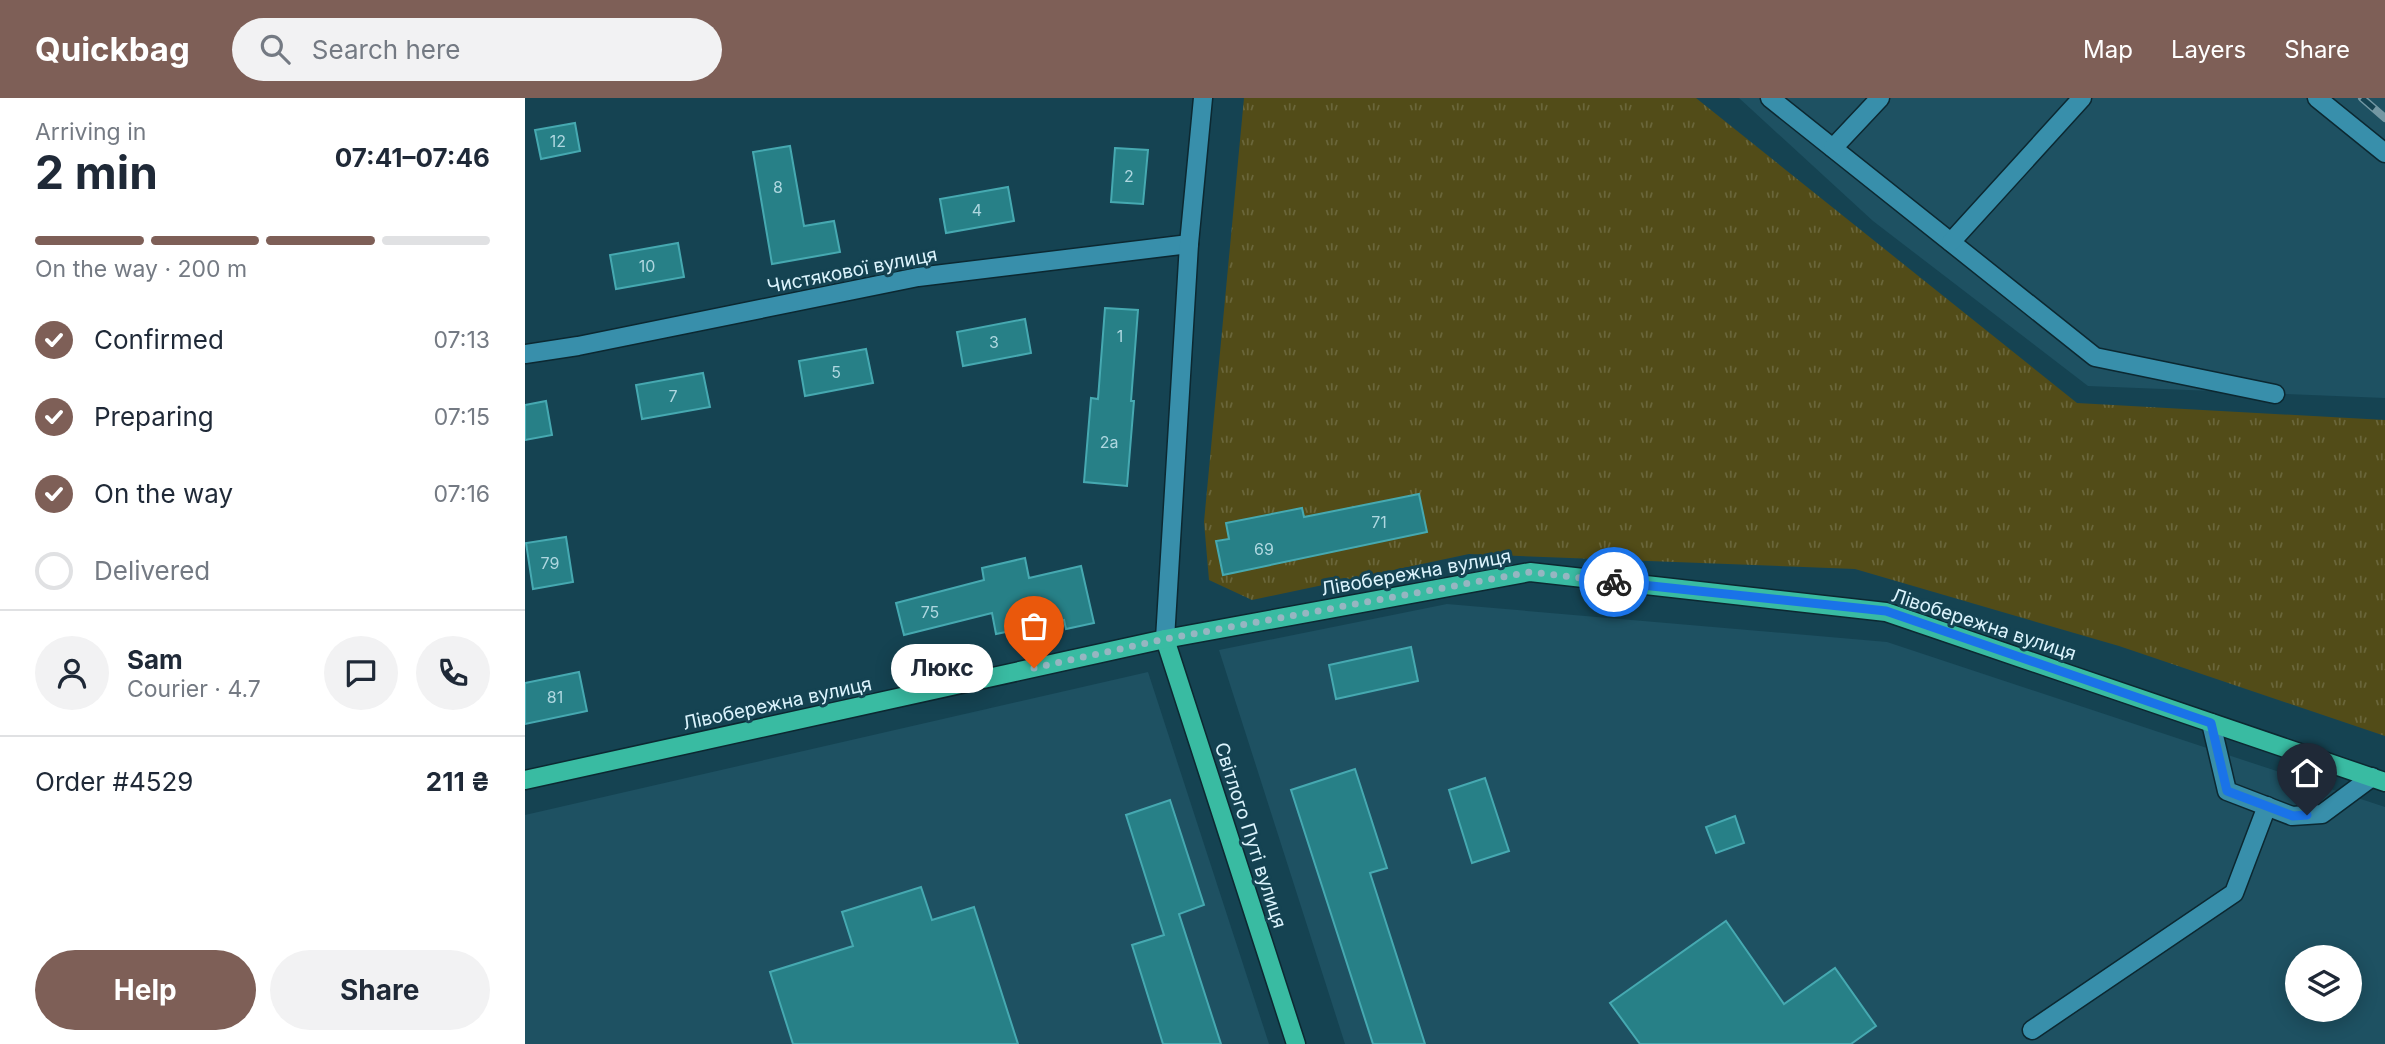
<!DOCTYPE html>
<html lang="en">
<head>
<meta charset="utf-8">
<style>
	:root { --surface:#fff; --page:#f2f2f3; --text:#1f2937; --muted:#747a83; --line:#e0e1e3; --accent:#7e5f57 }
	body { margin:0; font-family:Inter,sans-serif; background:var(--page); color:var(--text); height:100vh; display:flex; flex-direction:column; font-size:26px; white-space:nowrap }
	* { box-sizing:border-box; margin:0 }
	p { font-size:23px; color:var(--muted) }
	.icon { flex:none; width:38px; height:38px; fill:none; stroke:currentColor; stroke-width:2; stroke-linecap:round; stroke-linejoin:round }
	.map { position:relative; flex:1; overflow:hidden }
	.side { display:flex; flex-direction:column; background:var(--surface); width:525px }
	.side>* { flex:none }
	.buttons { position:absolute; left:1760px; top:847px; display:grid; gap:14px }
	.buttons a { display:grid; place-items:center; width:77px; height:77px; border-radius:50%; background:var(--surface); box-shadow:0 4px 18px #0003; font-size:35px }
	.pin { position:absolute; display:grid; place-items:center; width:60px; height:60px; color:#fff; margin:-72px -30px; border-radius:50% 50% 50% 0; rotate:-45deg; box-shadow:0 0 7px #0007 }
	.pin .icon { rotate:45deg }
	.courier { position:absolute; display:grid; place-items:center; width:70px; height:70px; margin:-35px; border:5px solid #1a73e8; border-radius:50%; background:#fff; color:#222; box-shadow:0 2px 9px #0007 }
	.bubble { position:absolute; height:49px; border-radius:24px; background:var(--surface); box-shadow:0 4px 18px #0003; font-size:23px; font-weight:700; line-height:49px; text-align:center }
	.overview em { font-style:normal; font-weight:700 }
	.overview div { display:flex; flex-direction:column-reverse }
	.overview { display:flex; align-items:center; justify-content:space-between; height:119px; padding:0 35px }
	h1 { font-size:46px; font-weight:700; line-height:52px }
	.bar { display:grid; grid-template-columns:repeat(4,1fr); gap:10px 7px; align-content:center; height:84px; padding:0 35px }
	.bar i { height:9px; border-radius:5px; background:var(--line) }
	.bar .active { background:var(--accent) }
	.bar p { grid-column:span 4 }
	.line { display:flex; align-items:center; gap:18px; padding:0 35px; border-top:2px solid var(--line) }
	.line div { flex:1 }
	.round { display:grid; place-items:center; flex:none; width:74px; height:74px; border-radius:37px; background:var(--page) }
	ol { padding:0 35px; list-style:none }
	li { display:flex; align-items:center; gap:21px; height:77px }
	li p { margin-inline-start:auto }
	li .icon { padding:7px; border-radius:50%; background:var(--accent); color:#fff; stroke-width:4 }
	li:last-child { color:var(--muted) }
	li i { width:38px; height:38px; border:4px solid var(--line); border-radius:50% }
	.cta { display:flex; gap:14px; margin-top:auto; padding:14px 35px }
	.cta a { flex:1; height:80px; border-radius:42px; background:var(--accent); color:#fff; font-size:28px; font-weight:700; line-height:80px; text-align:center }
	.cta a+a { background:var(--page); color:var(--text) }
	header { display:flex; align-items:center; gap:42px; box-sizing:border-box; height:98px; padding:0 35px; background:var(--accent); color:#fff }
	header strong { font-size:33px }
	nav { display:flex; gap:38px; margin-inline-start:auto; font-size:24px }
	.search { width:490px; height:63px; background:var(--page); display:flex; align-items:center; gap:18px; box-sizing:border-box; padding:0 24px; border-radius:38px; color:var(--muted); font-size:26px }
	main { display:flex; flex:1; min-height:0 }
	.map>svg:first-child { display:block }
</style>
</head>
<body>
<header>
<strong>Quickbag</strong>
<div class="search"><svg class="icon" aria-label="search" viewBox="0 0 24 24"><circle cx="10" cy="10" r="6"/><path d="M15 15l6 6"/></svg>Search here</div>
<nav><a>Map</a><a>Layers</a><a>Share</a></nav>
</header>
<main>
<section class="side">
<div class="overview"><div><h1>2 min</h1><p>Arriving in</p></div><em>07:41–07:46</em></div>
<div class="bar"><i class="active"></i><i class="active"></i><i class="active"></i><i></i><p>On the way · 200 m</p></div>
<ol>
<li><svg class="icon" aria-label="check" viewBox="0 0 24 24"><path d="M5 12l5 5 9-10"/></svg>Confirmed<p>07:13</p></li>
<li><svg class="icon" aria-label="check" viewBox="0 0 24 24"><path d="M5 12l5 5 9-10"/></svg>Preparing<p>07:15</p></li>
<li><svg class="icon" aria-label="check" viewBox="0 0 24 24"><path d="M5 12l5 5 9-10"/></svg>On the way<p>07:16</p></li>
<li><i></i>Delivered</li>
</ol>
<div class="line" style="height:126px"><a class="round"><svg class="icon" aria-label="person" viewBox="0 0 24 24"><circle cx="12" cy="8" r="4"/><path d="M4 21q1-7 8-7t8 7"/></svg></a><div><b>Sam</b><p>Courier · 4.7</p></div><a class="round"><svg class="icon" aria-label="chat" viewBox="0 0 24 24"><path d="M4 5h16v11H9l-5 4z"/></svg></a><a class="round"><svg class="icon" aria-label="phone" viewBox="0 0 24 24"><path d="M5 4h4l2 5-3 2q2 4 5 5l2-3 5 2v4C11 20 4 13 5 4z"/></svg></a></div>
<div class="line" style="height:91px"><div>Order #4529</div><b>211 ₴</b></div>
<div class="cta"><a>Help</a><a>Share</a></div>
</section>
<div class="map">
<svg width="1860" height="946" viewBox="0 0 1860 946">
	<defs>
		<pattern id="grass-tufts" width="24" height="20" patternUnits="userSpaceOnUse" patternTransform="scale(1.75)"><rect width="24" height="20" fill="#524c18"/><path d="M3 7l-1-3M5 7V3M7 7l1-3M15 17l-1-3M17 17v-4M19 17l1-3" fill="none" stroke="#6a663a"/></pattern>
	</defs>
	<rect width="100%" height="100%" fill="#154352"/>
	<g fill="#1e5162" fill-rule="evenodd">
		<polygon points="1214,0 1860,0 1860,300 1563,288 1348,123"/>
		<path d="M 922,506 L 1362,544 L 1860,709 L 1860,946 L 820,946 L 694,552 ZM 1773,859 L 1825,859 L 1825,912 L 1773,912 Z"/>
		<polygon points="623,574 744,946 0,946 0,717"/>
	</g>
	<polygon fill="url(#grass-tufts)" points="719,0 1171,0 1552,305 1860,322 1860,638 1594,548 1330,471 944,456 727,502 684,482 679,424"/>
	<g fill="#278087" stroke="#46a9b1" stroke-width="2">
		<polygon points="50,25 55,53 16,61 10,32"/>
		<polygon points="265,48 279,128 309,123 315,154 247,166 228,54"/>
		<polygon points="590,50 623,52 618,106 586,104"/>
		<polygon points="483,89 489,123 421,135 415,101"/>
		<polygon points="153,145 159,179 91,191 85,157"/>
		<polygon points="580,210 613,212 606,303 609,303 602,388 559,384 566,300 573,301"/>
		<polygon points="500,221 506,255 438,268 432,234"/>
		<polygon points="341,251 348,285 280,298 274,263"/>
		<polygon points="178,275 185,309 117,321 111,287"/>
		<polygon points="21,303 27,337 0,342 0,307"/>
		<polygon points="894,396 902,434 698,477 691,443 704,441 701,425 777,410 779,419"/>
		<polygon points="41,439 48,484 8,491 1,445"/>
		<polygon points="500,460 504,480 556,468 569,525 541,531 539,522 471,536 467,515 379,537 371,505 459,482 457,470"/>
		<polygon points="886,549 893,583 811,601 804,567"/>
		<polygon points="54,574 62,613 0,626 0,585"/>
		<polygon points="830,671 862,770 845,775 900,946 848,946 766,692"/>
		<polygon points="960,680 984,753 947,765 924,692"/>
		<polygon points="645,702 679,807 654,816 696,946 638,946 607,847 639,837 601,717"/>
		<polygon points="1210,718 1219,745 1191,755 1181,729"/>
		<polygon points="396,789 407,822 449,809 493,946 268,946 245,874 328,848 317,814"/>
		<polygon points="1201,823 1259,906 1310,870 1351,928 1326,946 1115,946 1085,905"/>
	</g>
	<g fill="none" stroke-linecap="round" stroke-linejoin="round">
		<defs>
			<g id="minor">
				<polyline points="1245,0 1570,259 1750,296"/>
				<polyline points="1792,0 1860,55"/>
				<polyline points="1308,50 1355,0"/>
				<polyline points="1426,144 1557,0"/>
				<polyline points="0,256 53,248 393,179 664,146"/>
				<polyline points="640,541 664,146 678,0"/>
				<polyline points="1686,625 1702,693 1767,718 1797,716 1847,679"/>
				<polyline points="1507,932 1709,795 1742,708"/>
			</g>
			<g id="major">
				<polyline points="640,541 771,946"/>
				<polyline points="0,682 640,541 1005,474 1361,514 1860,684"/>
			</g>
		</defs>
		<use href="#minor" stroke="#0c2831" stroke-width="21"/>
		<use href="#major" stroke="#0c2831" stroke-width="21"/>
		<use href="#minor" stroke="#388fab" stroke-width="18"/>
		<use href="#major" stroke="#39bba2" stroke-width="18"/>
		<defs>
			<polyline id="rail" points="1837,0 1860,20"/>
		</defs>
		<use href="#rail" stroke="#7397a3" stroke-width="8"/>
		<use href="#rail" stroke="#154352" stroke-width="5" stroke-dasharray="16" stroke-linecap="butt"/>
	</g>
	<g fill="none" stroke-linecap="round" stroke-linejoin="round">
		<polyline stroke="#96b6c1" stroke-width="7" stroke-dasharray="0 12.6" points="509,570 640,541 1005,474 1089,484"/>
		<polyline stroke="#1a73e8" stroke-width="9" points="1089,484 1361,513 1686,625 1702,693 1768,718 1782,717"/>
	</g>
	<g text-anchor="middle" stroke-width="6" stroke-linejoin="round" paint-order="stroke">
		<g font-size="16" fill="#afd7e0">
			<text x="33" y="49">12</text>
			<text x="604" y="84">2</text>
			<text x="253" y="95">8</text>
			<text x="452" y="118">4</text>
			<text x="122" y="174">10</text>
			<text x="595" y="244">1</text>
			<text x="469" y="250">3</text>
			<text x="311" y="280">5</text>
			<text x="148" y="304">7</text>
			<text x="584" y="350">2а</text>
			<text x="854" y="430">71</text>
			<text x="739" y="457">69</text>
			<text x="25" y="471">79</text>
			<text x="405" y="520">75</text>
			<text x="30" y="605">81</text>
		</g>
		<g font-size="19" fill="#dcf4fd" stroke="#154352">
			<text transform="translate(327 172) rotate(-11)" y="7">Чистякової вулиця</text>
			<text transform="translate(891 474) rotate(-10)" y="7">Лівобережна вулиця</text>
			<text transform="translate(1459 526) rotate(18)" y="7">Лівобережна вулиця</text>
			<text transform="translate(252 605) rotate(-12)" y="7">Лівобережна вулиця</text>
			<text transform="translate(726 737) rotate(72)" y="7">Світлого Путі вулиця</text>
		</g>
	</g>
</svg>
<div class="buttons">
<a><svg class="icon" aria-label="layers" viewBox="0 0 24 24"><path d="M12 4l9 5-9 5-9-5zM3 14l9 5 9-5"/></svg></a>
</div>
<div class="pin" style="left:509px;top:570px;background:#ea580c"><svg class="icon" aria-label="bag" viewBox="0 0 24 24"><path d="M5 8h14l-1 12H6zM9 8a3 3 0 0 1 6 0"/></svg></div>
<div class="pin" style="left:1782px;top:717px;background:#1f2937"><svg class="icon" aria-label="home" viewBox="0 0 24 24"><path d="M3 11l9-7 9 7M6 9v11h12V9"/></svg></div>
<div class="courier" style="left:1089px;top:484px"><svg class="icon" aria-label="bike" viewBox="0 0 24 24"><circle cx="6" cy="16" r="4"/><circle cx="18" cy="16" r="4"/><path d="M6 16l4-8h5l3 8M10 8l3 8H6M13 5h3"/></svg></div>
<div class="bubble" style="left:366px;top:546px;width:102px">Люкс</div>
</div>
</main>
</body>
</html>
